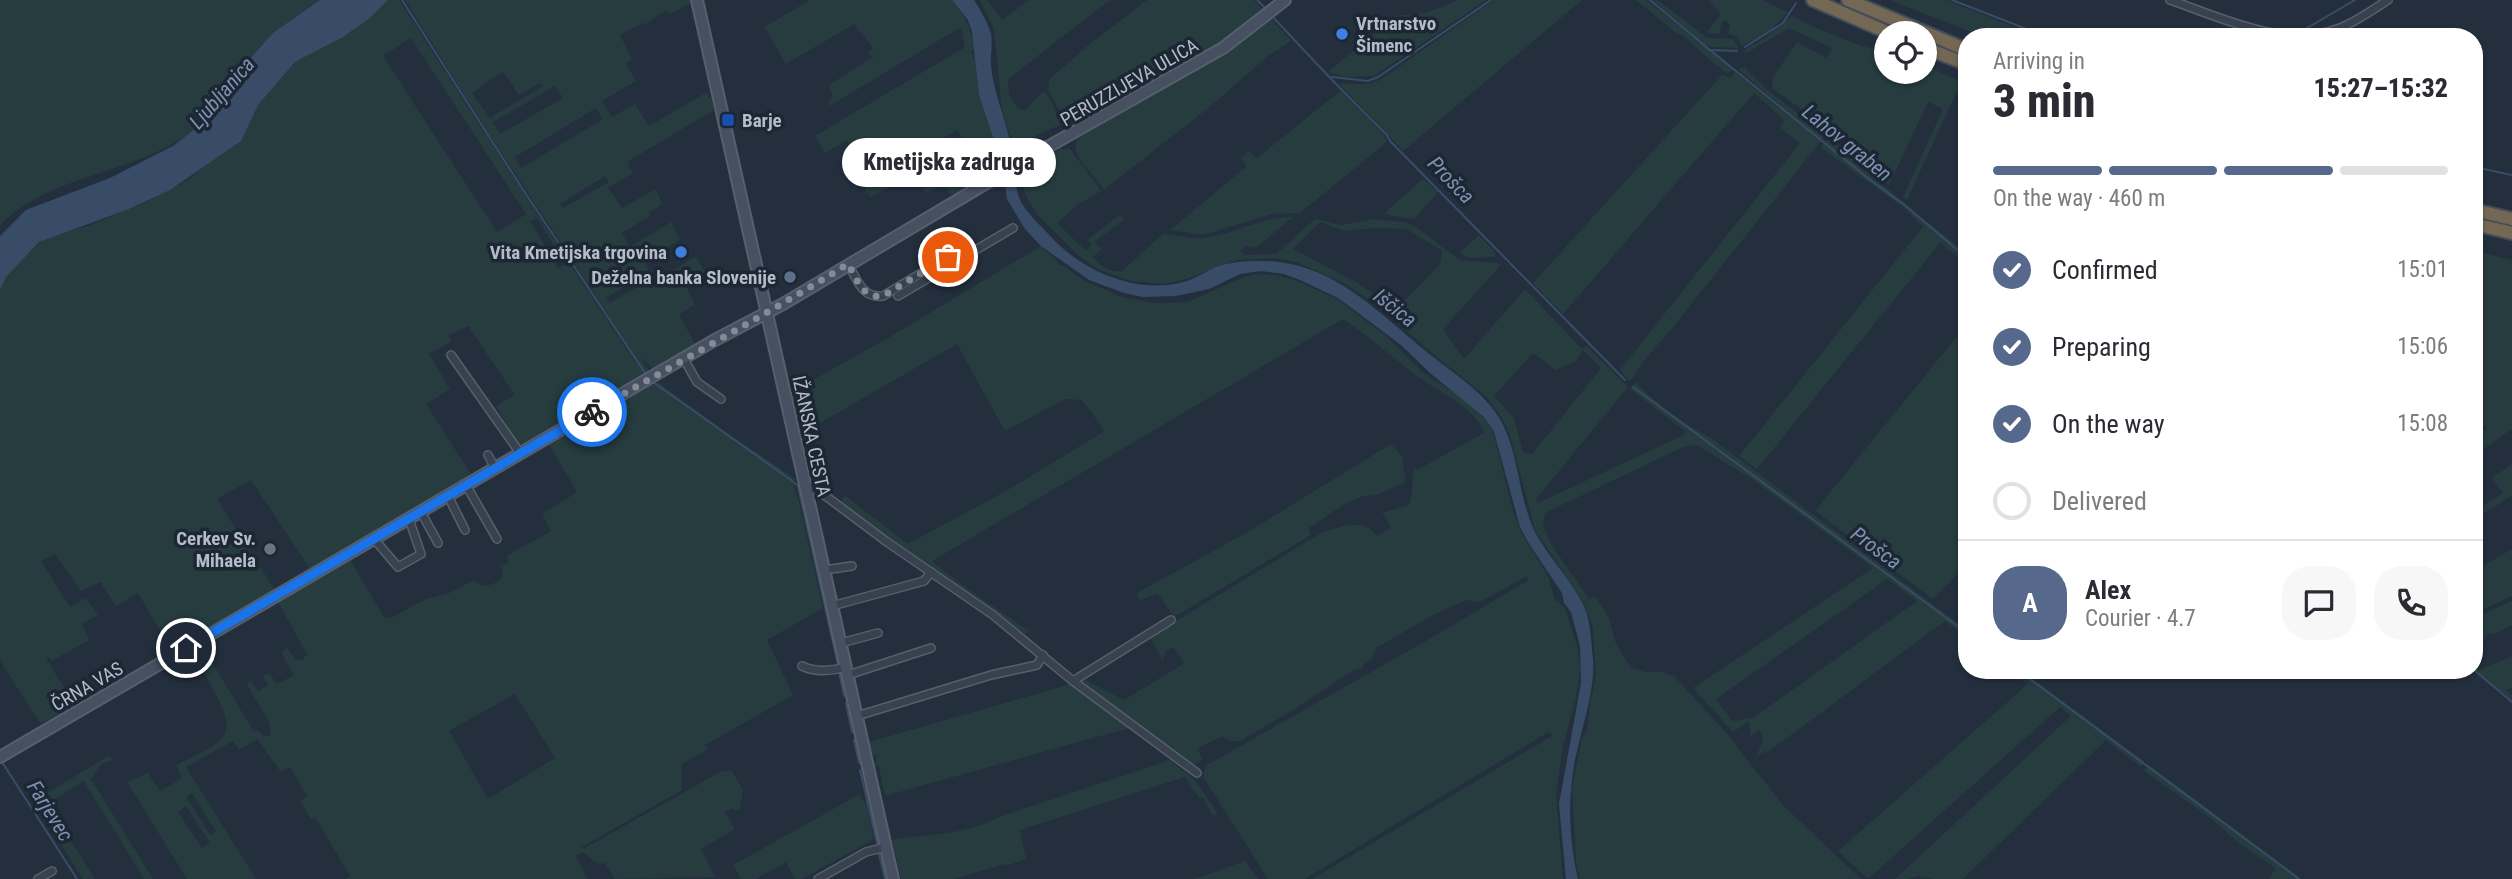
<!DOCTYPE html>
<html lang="en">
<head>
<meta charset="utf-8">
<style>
	:root { --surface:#fff; --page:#f7f7f7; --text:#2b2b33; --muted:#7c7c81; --line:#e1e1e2; --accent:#56698c }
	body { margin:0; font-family:"Roboto Condensed",sans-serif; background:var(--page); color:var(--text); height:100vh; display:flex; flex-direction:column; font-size:26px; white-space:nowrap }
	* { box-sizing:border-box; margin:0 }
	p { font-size:23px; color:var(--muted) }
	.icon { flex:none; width:38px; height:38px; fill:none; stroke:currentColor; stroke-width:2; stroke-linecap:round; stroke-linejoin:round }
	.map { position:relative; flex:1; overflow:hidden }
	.panel { position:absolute; left:1958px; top:28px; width:525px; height:651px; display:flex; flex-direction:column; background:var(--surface); border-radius:28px; box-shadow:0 2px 5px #0004 }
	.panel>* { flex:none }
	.controls { position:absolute; left:1874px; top:21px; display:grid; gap:14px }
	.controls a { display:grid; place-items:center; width:63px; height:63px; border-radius:50%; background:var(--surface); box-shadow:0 2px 5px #0004; font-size:35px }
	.pin { position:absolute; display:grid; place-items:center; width:60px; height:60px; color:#fff; margin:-30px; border:4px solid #fff; border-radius:50%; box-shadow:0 2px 7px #0007 }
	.courier { position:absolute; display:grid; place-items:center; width:70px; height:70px; margin:-35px; border:5px solid #1a73e8; border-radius:50%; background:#fff; color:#222; box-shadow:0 2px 9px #0007 }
	.bubble { position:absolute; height:49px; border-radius:24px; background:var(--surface); box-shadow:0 2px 5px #0004; font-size:23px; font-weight:800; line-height:49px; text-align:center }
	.head em { font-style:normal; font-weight:800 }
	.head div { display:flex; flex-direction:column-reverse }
	.head { display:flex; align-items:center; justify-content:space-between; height:119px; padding:0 35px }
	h1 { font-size:46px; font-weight:800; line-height:52px }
	.bar { display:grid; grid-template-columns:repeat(4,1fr); gap:10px 7px; align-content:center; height:84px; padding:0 35px }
	.bar i { height:9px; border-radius:5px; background:var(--line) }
	.bar .selected { background:var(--accent) }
	.bar p { grid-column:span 4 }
	.line { display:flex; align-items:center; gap:18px; padding:0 35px; border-top:2px solid var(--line) }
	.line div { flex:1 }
	.round { display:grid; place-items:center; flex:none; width:74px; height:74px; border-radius:28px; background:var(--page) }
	ol { padding:0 35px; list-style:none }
	li { display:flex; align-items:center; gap:21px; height:77px }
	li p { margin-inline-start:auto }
	li .icon { padding:7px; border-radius:50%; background:var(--accent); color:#fff; stroke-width:4 }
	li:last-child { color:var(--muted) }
	li i { width:38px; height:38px; border:4px solid var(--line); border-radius:50% }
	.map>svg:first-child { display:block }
</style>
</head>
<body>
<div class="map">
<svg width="2512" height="879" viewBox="0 0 2512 879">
	<rect width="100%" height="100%" fill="#242f3e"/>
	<g fill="#263c3f" fill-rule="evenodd">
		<path d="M 0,0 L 320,0 C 287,22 262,42 236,73 C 222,92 214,114 195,129 C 137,175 53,172 0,225 Z"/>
		<path d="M 388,0 L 399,0 L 541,220 L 640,369 L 605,310 L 486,129 L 405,0 L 689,0 L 690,3 L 670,14 L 665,11 L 644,25 L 643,23 L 620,35 L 632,59 L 626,64 L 636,81 L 602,101 L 612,117 L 635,104 L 649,126 L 707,92 L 709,98 L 711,97 L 714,110 L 627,162 L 633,173 L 608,188 L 622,208 L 656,189 L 662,204 L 649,213 L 650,216 L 622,233 L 630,247 L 671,222 L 680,240 L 644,260 L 649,271 L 606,298 L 610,303 L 653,278 L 669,273 L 696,256 L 706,274 L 685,284 L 695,305 L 679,314 L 695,344 L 653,369 L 640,357 L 649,371 L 567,419 L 558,410 L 556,412 L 562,421 L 519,447 L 496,406 L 515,395 L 468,326 L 449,335 L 451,342 L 429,354 L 450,389 L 426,404 L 472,476 L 310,569 L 251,480 L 217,499 L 275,590 L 171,649 L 138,593 L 116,606 L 100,582 L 81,591 L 55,554 L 41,561 L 70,607 L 86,598 L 98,615 L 82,624 L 89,640 L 52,661 L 49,657 L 46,658 L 75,706 L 41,724 L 0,661 L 0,283 L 31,249 L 48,236 L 88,226 L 141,204 L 190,179 L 244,132 L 258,105 L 295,62 L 343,37 L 370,18 ZM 411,38 L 526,214 L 497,232 L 383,56 ZM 503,71 L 519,95 L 540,83 L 543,86 L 490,118 L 472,93 ZM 555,86 L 563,98 L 500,134 L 493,122 ZM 596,108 L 603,119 L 521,168 L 515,157 ZM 605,176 L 609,182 L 563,208 L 560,204 ZM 537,218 L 566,265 L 558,268 L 530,221 Z"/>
		<path d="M 810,0 L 952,0 C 966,17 972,29 974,50 L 971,51 L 975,60 L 979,95 L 1003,168 L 958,194 L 949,194 L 946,185 L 941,185 L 929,193 L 923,191 L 927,177 L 970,151 L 957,130 L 909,159 L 915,170 L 904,177 L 900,172 L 886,180 L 889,187 L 871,197 L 868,193 L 864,195 L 868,177 L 847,140 L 825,153 L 815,136 L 965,47 L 961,27 L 829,106 L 828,103 L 833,96 L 829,85 L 876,55 L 871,56 L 869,52 L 873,49 L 861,31 L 859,32 L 854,24 L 786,64 L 765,27 Z"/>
		<path d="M 980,0 L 987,0 L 1002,20 L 1029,0 L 1110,0 L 1008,79 L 1009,94 L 1017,108 L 1026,110 L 1040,94 L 1045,92 L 1052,102 L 1060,125 C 1044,131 1028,140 1014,146 L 1002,110 L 994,29 Z"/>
		<path d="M 1147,0 L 1254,0 L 1263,11 C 1249,24 1232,30 1219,44 C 1189,62 1094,126 1065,122 L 1048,90 L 1049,80 L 1086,47 Z"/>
		<polygon points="1459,0 1486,0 1374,76 1345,77 1328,72 1395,16 1425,13"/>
		<polygon points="1494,0 1582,0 1403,151 1339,84 1368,84 1380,80"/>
		<path d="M 1636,0 L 1646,0 L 1733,69 L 1728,73 C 1716,67 1693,44 1681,34 L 1679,35 Z"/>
		<polygon points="1653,0 1658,0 1707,38 1733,39 1739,48 1714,47 1705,45"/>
		<polygon points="1708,0 1762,0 1788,12 1768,33 1742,46 1738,37 1728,33 1730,25 1727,20 1722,22 1719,34 1706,33 1721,14"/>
		<polygon points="1890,0 1946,0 2039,37 1984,37"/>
		<polygon points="1792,16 1816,28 1861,46 1886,51 1886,72 1925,72 1925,66 1967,83 1967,96 1956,93 1907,200 1903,197 1943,109 1928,102 1889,185 1822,124 1772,88 1773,77 1797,42 1826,58 1832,48 1789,28 1745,54 1744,50 1765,38"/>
		<path d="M 1271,18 L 1291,41 L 1268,56 L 1207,109 L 1105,189 L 1103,188 C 1094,174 1069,156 1077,139 L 1242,41 Z"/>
		<polygon points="1744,67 1766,89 1821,131 1824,137 1674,326 1643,362 1630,382 1620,370 1800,143 1780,128 1785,121 1754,93 1563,314 1533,283 1722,75 1731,78 1735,72 1779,108 1782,107 1738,69"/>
		<polygon points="1340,91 1384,135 1387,142 1300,213 1272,214 1203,235 1170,230 1247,166 1240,158 1249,151 1257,158"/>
		<polygon points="1830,139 1922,218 1967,253 1967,264 1940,243 1757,469 1739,456 1923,227 1903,207 1821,148 1826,140"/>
		<path d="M 1062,148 L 1063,150 L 1068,148 L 1071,150 L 1101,191 L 1079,204 L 1057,223 L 1086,251 L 1092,245 L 1087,240 L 1120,215 L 1125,219 L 1094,242 L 1102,249 L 1093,257 C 1099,266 1111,273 1122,271 L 1164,233 C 1183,238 1200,240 1219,235 C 1244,229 1267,216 1293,217 L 1256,248 L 1254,246 L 1250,248 L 1247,245 L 1240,251 L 1244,255 L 1276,254 L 1315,219 L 1341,225 L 1373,219 L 1404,222 L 1416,227 L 1460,260 L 1497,263 L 1501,265 L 1443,329 L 1464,359 L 1525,289 L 1580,347 L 1583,349 L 1587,346 L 1628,387 L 1536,499 L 1538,503 L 1684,435 L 1686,432 L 1630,389 L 1636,382 C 1648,398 1691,429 1710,437 L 1967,630 L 1967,638 L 1945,621 L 1765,754 L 1765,751 L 1756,758 C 1759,749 1765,741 1761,731 L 1758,730 L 1751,736 L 1749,721 L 1733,732 L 1693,688 L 1873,568 L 1755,481 L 1697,445 L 1683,447 L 1545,513 L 1543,525 L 1551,544 L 1589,599 L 1595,596 L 1609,618 L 1616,644 L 1631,668 L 1646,672 L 1661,672 L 1674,676 L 1724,730 L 1783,805 L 1861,879 L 1580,879 L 1576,862 L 1572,788 L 1582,739 L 1587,731 L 1590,704 L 1596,677 L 1593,628 L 1584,603 L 1535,530 L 1510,436 L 1504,421 L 1487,397 L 1438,358 L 1374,303 L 1344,283 L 1296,262 L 1276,258 L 1237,260 L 1189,278 L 1165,284 L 1131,281 L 1099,270 L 1077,254 L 1037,214 L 1025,194 L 1021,171 ZM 1320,222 L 1344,231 L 1375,228 L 1406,229 L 1442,251 L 1440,264 L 1397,309 L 1354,281 L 1293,249 ZM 1583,350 L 1601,368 L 1532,454 L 1523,452 L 1514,418 L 1494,396 L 1533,353 L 1555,370 L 1575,362 ZM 1887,579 L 1917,601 L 1753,718 L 1732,721 L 1716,699 Z"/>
		<polygon points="1423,179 1438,192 1415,218 1410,219 1385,214 1389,209"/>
		<polygon points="1479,235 1494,251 1495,257 1469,258 1459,253"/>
		<path d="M 1041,246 L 1058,262 L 1057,264 L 1064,266 L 1085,281 L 1122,297 L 1153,303 L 1188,302 L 1244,277 L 1257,274 L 1275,275 L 1295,280 L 1337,299 L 1385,335 L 1425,374 L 1459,396 L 1484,417 L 1493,432 L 1512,508 L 1522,534 L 1548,576 L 1555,600 L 1565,608 L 1578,650 L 1580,668 L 1576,699 L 1563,746 L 1556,794 L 1563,879 L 1312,879 L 1552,736 L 1550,731 L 1305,879 L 1268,879 L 1204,778 L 1204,771 L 1207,765 L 1419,645 L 1529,580 L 1527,576 L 1480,602 L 1466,600 L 1435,614 L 1376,648 L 1372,659 L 1363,665 L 1363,668 L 1355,669 L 1290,712 L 1240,741 L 1230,741 L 1222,736 L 1198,748 L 1202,760 L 1192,766 L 1080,681 L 1084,679 L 1124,700 L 1185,663 L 1173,647 L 1165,651 L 1163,660 L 1150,637 L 1321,533 C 1338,527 1366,516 1377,537 L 1391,527 L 1382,513 L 1409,505 C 1414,492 1411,481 1414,467 L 1417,470 L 1484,433 C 1476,406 1434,390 1413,373 C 1390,355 1368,336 1343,319 L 932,561 L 962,585 L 1029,631 L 1025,634 L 840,504 L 843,497 L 847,497 L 908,544 L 1006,491 L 1105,431 L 1082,400 L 1065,399 L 1005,431 L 957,344 L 801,434 L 791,392 L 888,338 Z"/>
		<polygon points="2475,251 2512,260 2512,429 2475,455 2475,441 2484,434 2482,431 2487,428 2483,424 2479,427 2477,424 2475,426"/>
		<polygon points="1967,324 1967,564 1933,599 1815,511"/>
		<path d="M 659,383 L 727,433 L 797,480 L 792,482 L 798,498 L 823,608 L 767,640 L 793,695 L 705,745 L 707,749 L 681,765 L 682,790 L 582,847 L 583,849 L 720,772 L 731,770 L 743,790 L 740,809 L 736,811 L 732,808 L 725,812 L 735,829 L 701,849 L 715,877 L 615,879 L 605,863 L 598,864 L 583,852 L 575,856 L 588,879 L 346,879 L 350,876 L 315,817 L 311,819 L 300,801 L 307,796 L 290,767 L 280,771 L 257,739 L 239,750 L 233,741 L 186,767 L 256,879 L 187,879 L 127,782 L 148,773 L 160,791 L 182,778 L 176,765 C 190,758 206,751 219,741 C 244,722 198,674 196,652 L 204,649 L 254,732 L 257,730 L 265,737 L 271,734 L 269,722 L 247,685 L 251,681 L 258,691 L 268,685 L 263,676 L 269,673 L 277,684 L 294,675 L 281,652 L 287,648 L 296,660 L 302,660 L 307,654 L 278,602 L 351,561 L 384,617 L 391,618 L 426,599 L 447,594 L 474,580 C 483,588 489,586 499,581 L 503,573 L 500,566 L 509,562 L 506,556 L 551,531 L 542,514 L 577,492 L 549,445 L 651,385 ZM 515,694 L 555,758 L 488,799 L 449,731 ZM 192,793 L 216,832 L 210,835 L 186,797 ZM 186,806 L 210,843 L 202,848 L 178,812 Z"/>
		<polygon points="1391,444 1404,458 1402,460 1406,482 1376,495 1363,496 1343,505 1309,528 1311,535 1174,617 1158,594 1139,600 1137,593 1251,530"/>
		<polygon points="2512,464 2512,496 2475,519 2475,511 2503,493 2492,478"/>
		<polygon points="2512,549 2512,596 2475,613 2475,571"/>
		<polygon points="2512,601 2512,625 2494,634 2486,633 2488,636 2475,643 2475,636 2480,633 2476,622 2479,616"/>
		<polygon points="2512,656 2512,688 2506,690 2512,695 2512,702 2474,670 2475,666 2480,670"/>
		<polygon points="2011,670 2021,670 2144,761 2141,767 2106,740 1963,879 1933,879 1918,876 1908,879 1895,879 2071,716 2060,707 1869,878 1865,876 1838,851 2028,684"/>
		<polygon points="1071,684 1129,728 885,796 879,766 875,765 877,756 873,755 869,742"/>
		<polygon points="110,755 112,760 101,764 91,779 153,879 144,879 84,781 47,804 95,879 83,879 34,801"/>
		<path d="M 1170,760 L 1195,780 L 1218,814 L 1213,816 L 1203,798 L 1199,798 L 1185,777 L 1020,830 L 1026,859 L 1006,866 L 1005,864 L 954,879 L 901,879 L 892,840 C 930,833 964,836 999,817 Z"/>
		<polygon points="2148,764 2302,879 2269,879 2276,868 2240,844 2209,817 2144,771"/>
		<polygon points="860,794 862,800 866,802 874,839 802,879 795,879 786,862 756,879 741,879 733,865"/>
		<polygon points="1245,861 1258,879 1194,879"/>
	</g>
	<g fill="#394c67">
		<polygon points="320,0 388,0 370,18 343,37 295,62 258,105 241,141 170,190 129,209 39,242 6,277 0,289 0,236 26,210 110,178 173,146 196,128 218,104 236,74 273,33"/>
		<path d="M 952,0 L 974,0 C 980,9 988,23 991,34 C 993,44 990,56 991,66 C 993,92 1006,119 1011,146 C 1014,161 1014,189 1021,202 C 1027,213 1041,226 1050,236 C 1083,272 1139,296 1187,281 C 1197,278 1206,271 1216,267 C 1229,262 1246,261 1260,261 C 1333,260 1379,314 1432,356 C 1456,375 1486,394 1501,421 C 1519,454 1518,495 1534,530 C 1547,556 1570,578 1583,604 C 1591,620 1591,642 1593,660 C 1595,688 1584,720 1578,747 C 1567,790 1568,836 1578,879 L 1566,879 L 1559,804 L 1581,683 L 1580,646 L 1571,612 L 1564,603 L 1562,593 L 1528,542 L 1520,527 L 1494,432 L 1484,417 L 1430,373 L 1401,345 L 1357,312 L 1338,298 L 1300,280 L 1284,274 L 1261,271 L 1240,274 L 1209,289 L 1176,296 L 1143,297 L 1124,293 L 1089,280 L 1041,246 L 1025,229 L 1007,199 L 1003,168 L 979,95 L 972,32 L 968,20 Z"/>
	</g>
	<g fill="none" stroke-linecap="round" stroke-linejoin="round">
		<g stroke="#394c67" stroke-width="2">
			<polyline points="402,0 520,185 647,376"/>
			<polyline points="1257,0 1267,10"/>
			<polyline points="1650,0 1710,50 1737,51"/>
			<polyline points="1952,0 2047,37"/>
			<path d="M 1273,17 C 1310,57 1347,97 1386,134 L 1390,141 L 1625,380"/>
			<polyline points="2302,31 2355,0"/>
			<polyline points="1745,47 1783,23 1796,3"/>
			<polyline points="1710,50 1869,179 1907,207 1967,258"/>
			<polyline points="1332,77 1368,81 1378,77 1491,0"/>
			<polyline points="2474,167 2512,175"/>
			<polyline points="653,382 791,480 798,486 838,665"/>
			<polyline points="1633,387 1967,633"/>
			<polyline points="2018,670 2299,879"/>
			<polyline points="2474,670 2512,702"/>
			<polyline points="839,672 844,696"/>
			<polyline points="846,703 852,732"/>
			<polyline points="854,740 859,763"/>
			<polyline points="2,762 77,879"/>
			<polyline points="860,770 877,843"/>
			<polyline points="879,854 885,879"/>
		</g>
		<defs>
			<g id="street">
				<path d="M 2170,0 C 2220,17 2283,49 2337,29 C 2355,23 2372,10 2388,0"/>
				<path d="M 848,264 C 857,279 862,299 883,296 L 948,257"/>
				<polyline points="898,296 1013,228"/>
				<polyline points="451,355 520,453"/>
				<polyline points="684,359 697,382 721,399"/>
				<polyline points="488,455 495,468"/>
				<polyline points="466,485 497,539"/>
				<polyline points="805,485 827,497 887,542 993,615 1073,681 1197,773"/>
				<polyline points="448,496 465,530"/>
				<polyline points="421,512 438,543"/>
				<polyline points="374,539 398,567 421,554 409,519"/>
				<polyline points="824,570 852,566"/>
				<polyline points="832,606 924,581 931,572"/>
				<polyline points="841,643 878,633"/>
				<path d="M 802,666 C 816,673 831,671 846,667"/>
				<polyline points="848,675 931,648"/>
				<polyline points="1073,681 1171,620"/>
				<polyline points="857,716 991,675 1037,665 1043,655"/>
				<polyline points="38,879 52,871"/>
				<polyline points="818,879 866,852 886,847"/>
			</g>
			<g id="secondary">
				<polyline points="697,0 893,879"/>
				<polyline points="0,757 713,341 783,304 1037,153 1223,48 1285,0"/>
			</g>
			<g id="highway">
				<polyline points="1813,0 1889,33"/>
				<polyline points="1848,0 1967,50"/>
				<polyline points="1925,48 1967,64"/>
				<polyline points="2474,210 2512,219"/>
				<polyline points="2474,224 2512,233"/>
			</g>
		</defs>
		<use href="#street" stroke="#565f6c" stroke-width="10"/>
		<use href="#secondary" stroke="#565f6c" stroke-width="14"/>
		<use href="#highway" stroke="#434c59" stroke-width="16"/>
		<use href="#street" stroke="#38414e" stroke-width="7"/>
		<use href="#secondary" stroke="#465061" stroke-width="10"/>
		<use href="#highway" stroke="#746855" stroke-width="12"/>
	</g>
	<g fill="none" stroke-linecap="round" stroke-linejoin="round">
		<path stroke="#828b98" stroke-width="7" stroke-dasharray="0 12.6" d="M 592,412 C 677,363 764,316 848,264 C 857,279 862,299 883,296 L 948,257"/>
		<polyline stroke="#1a73e8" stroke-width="9" points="186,648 592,412"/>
	</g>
	<g fill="#3f7fe0" stroke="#1d2633" stroke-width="2.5">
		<circle cx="1342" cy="34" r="7"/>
		<circle cx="681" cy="252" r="7"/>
	</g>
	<rect fill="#1a4fb4" stroke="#1d2633" stroke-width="2.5" x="721" y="113" width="14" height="14" rx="3.5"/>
	<circle fill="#5c6f8a" stroke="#1d2633" stroke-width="2.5" cx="790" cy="277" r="7"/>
	<circle fill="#6b7280" stroke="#1d2633" stroke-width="2.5" cx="270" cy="549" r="7"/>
	<g text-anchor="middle" stroke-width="7" stroke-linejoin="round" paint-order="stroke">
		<g font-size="19" font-weight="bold" fill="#b4bcc9" stroke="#1d2633" text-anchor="end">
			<text x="1356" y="30" text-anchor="start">Vrtnarstvo<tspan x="1356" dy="22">Šimenc</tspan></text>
			<text x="742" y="127" text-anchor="start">Barje</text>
			<text x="667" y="259">Vita Kmetijska trgovina</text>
			<text x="776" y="284">Deželna banka Slovenije</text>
			<text x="256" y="545">Cerkev Sv.<tspan x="256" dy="22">Mihaela</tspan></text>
		</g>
		<g font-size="19" fill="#b4bcc9" stroke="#1d2633">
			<text transform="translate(1129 82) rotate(-30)" y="7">PERUZZIJEVA ULICA</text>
			<text transform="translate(812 436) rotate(78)" y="7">IŽANSKA CESTA</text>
			<text transform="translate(87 686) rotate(-30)" y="7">ČRNA VAS</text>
		</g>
		<g font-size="21" font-style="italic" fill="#7c92b1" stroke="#1d2633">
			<text transform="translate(222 93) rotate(-49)" y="7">Ljubljanica</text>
			<text transform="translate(1847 143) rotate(39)" y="7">Lahov graben</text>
			<text transform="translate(1451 180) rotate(46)" y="7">Prošca</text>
			<text transform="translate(1395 308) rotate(38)" y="7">Iščica</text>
			<text transform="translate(1876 548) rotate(36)" y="7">Prošca</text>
			<text transform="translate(50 811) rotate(58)" y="7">Farjevec</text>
		</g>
	</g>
</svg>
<div class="controls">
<a><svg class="icon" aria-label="locate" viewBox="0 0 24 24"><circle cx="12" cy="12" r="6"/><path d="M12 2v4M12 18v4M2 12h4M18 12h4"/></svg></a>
</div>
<div class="pin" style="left:948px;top:257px;background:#ea580c"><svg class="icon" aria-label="bag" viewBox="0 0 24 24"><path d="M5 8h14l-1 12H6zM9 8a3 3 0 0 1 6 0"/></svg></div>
<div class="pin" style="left:186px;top:648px;background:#1f2937"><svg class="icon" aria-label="home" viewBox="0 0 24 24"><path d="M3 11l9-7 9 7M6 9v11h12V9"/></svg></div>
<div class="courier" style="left:592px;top:412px"><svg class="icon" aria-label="bike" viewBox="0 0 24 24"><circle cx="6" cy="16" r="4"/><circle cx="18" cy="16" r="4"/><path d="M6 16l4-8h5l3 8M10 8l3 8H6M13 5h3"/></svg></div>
<div class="bubble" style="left:842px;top:138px;width:214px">Kmetijska zadruga</div>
<section class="panel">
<div class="head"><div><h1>3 min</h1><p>Arriving in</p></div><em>15:27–15:32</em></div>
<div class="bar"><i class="selected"></i><i class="selected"></i><i class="selected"></i><i></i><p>On the way · 460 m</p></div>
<ol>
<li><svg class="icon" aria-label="check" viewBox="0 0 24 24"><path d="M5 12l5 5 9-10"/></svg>Confirmed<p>15:01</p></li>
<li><svg class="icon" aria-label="check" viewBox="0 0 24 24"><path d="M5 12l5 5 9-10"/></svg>Preparing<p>15:06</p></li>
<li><svg class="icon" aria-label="check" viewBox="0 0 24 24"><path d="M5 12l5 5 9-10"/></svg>On the way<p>15:08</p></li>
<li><i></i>Delivered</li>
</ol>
<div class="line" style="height:126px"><b class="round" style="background:var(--accent);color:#fff">A</b><div><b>Alex</b><p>Courier · 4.7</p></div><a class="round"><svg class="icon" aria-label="chat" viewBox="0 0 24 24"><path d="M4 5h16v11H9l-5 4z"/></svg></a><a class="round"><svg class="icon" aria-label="phone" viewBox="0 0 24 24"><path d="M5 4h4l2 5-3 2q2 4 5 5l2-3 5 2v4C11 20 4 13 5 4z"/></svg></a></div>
</section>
</div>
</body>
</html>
